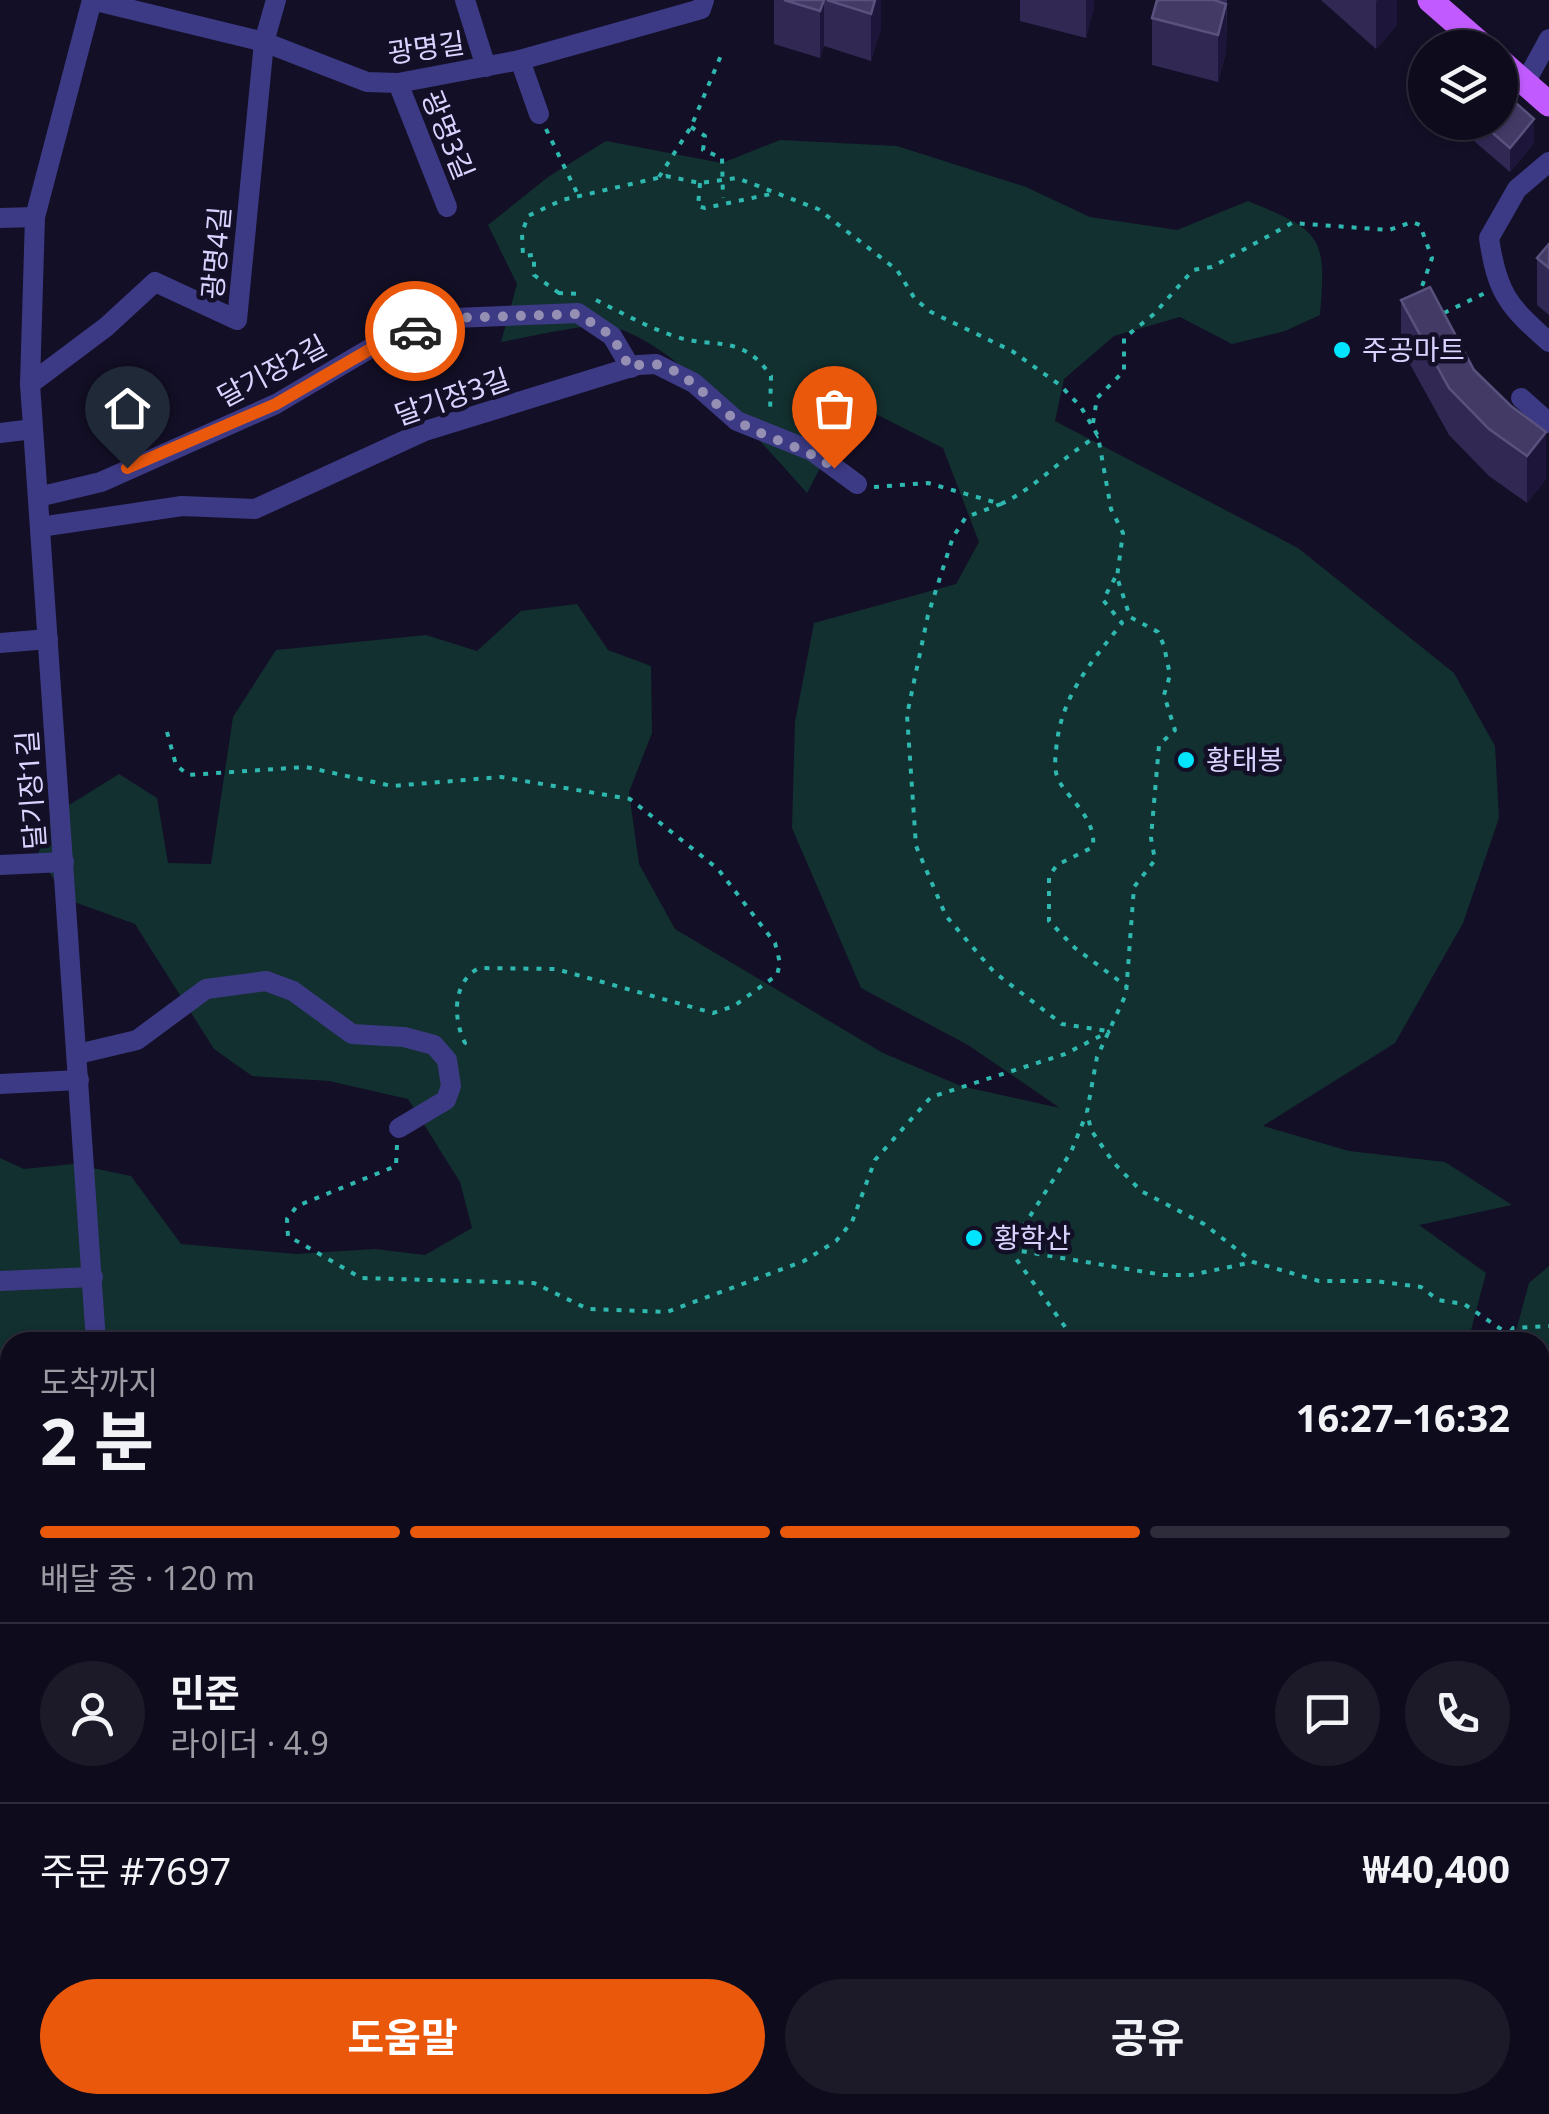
<!DOCTYPE html>
<html lang="ko">
<head>
<meta charset="utf-8">
<style>
	:root { --surface:#0e0b1c; --page:#1c1929; --text:#f1f3f6; --muted:#9b9ba3; --line:#2e2b3b; --accent:#ea580c }
	body { margin:0; font-family:"Noto Sans","Noto Sans KR",sans-serif; background:var(--page); color:var(--text); height:100vh; display:flex; flex-direction:column; font-size:38px; white-space:nowrap }
	* { box-sizing:border-box; margin:0 }
	p { font-size:32px; color:var(--muted) }
	.icon { flex:none; width:55px; height:55px; fill:none; stroke:currentColor; stroke-width:2; stroke-linecap:round; stroke-linejoin:round }
	.map { position:relative; flex:1; overflow:hidden }
	.panel { position:absolute; left:0px; top:1332px; width:1550px; height:782px; display:flex; flex-direction:column; background:var(--surface); border-radius:30px 30px 0 0; box-shadow:0 2px 8px #0004,0 0 0 2px var(--line) }
	.panel>* { flex:none }
	.controls { position:absolute; left:1408px; top:30px; display:grid; gap:20px }
	.controls a { display:grid; place-items:center; width:110px; height:110px; border-radius:50%; background:var(--surface); box-shadow:0 2px 8px #0004,0 0 0 2px var(--line); font-size:50px }
	.pin { position:absolute; display:grid; place-items:center; width:85px; height:85px; color:#fff; margin:-102px -42px; border-radius:50% 50% 50% 0; rotate:-45deg; box-shadow:0 0 10px #0007 }
	.pin .icon { rotate:45deg }
	.courier { position:absolute; display:grid; place-items:center; width:100px; height:100px; margin:-50px; border:8px solid #ea580c; border-radius:50%; background:#fff; color:#222; box-shadow:0 2px 12px #0007 }
	.overview em { font-style:normal; font-weight:700 }
	.overview div { display:flex; flex-direction:column-reverse }
	.overview { display:flex; align-items:center; justify-content:space-between; height:170px; padding:0 40px }
	h1 { font-size:65px; font-weight:700; line-height:75px }
	.bar { display:grid; grid-template-columns:repeat(4,1fr); gap:15px 10px; align-content:center; height:120px; padding:0 40px }
	.bar i { height:12px; border-radius:8px; background:var(--line) }
	.bar .on { background:var(--accent) }
	.bar p { grid-column:span 4 }
	.line { display:flex; align-items:center; gap:25px; padding:0 40px; border-top:2px solid var(--line) }
	.line div { flex:1 }
	.round { display:grid; place-items:center; flex:none; width:105px; height:105px; border-radius:52px; background:var(--page) }
	.button { display:flex; gap:20px; margin-top:auto; padding:20px 40px }
	.button a { flex:1; height:115px; border-radius:60px; background:var(--accent); color:#fff; font-size:40px; font-weight:700; line-height:115px; text-align:center }
	.button a+a { background:var(--page); color:var(--text) }
	.map>svg:first-child { display:block }
</style>
</head>
<body>
<div class="map">
<svg width="1549" height="2114" viewBox="0 0 1549 2114">
	<rect width="100%" height="100%" fill="#130f26"/>
	<g fill="#12302f">
		<path d="M 780,140 L 897,146 L 1026,187 L 1090,217 L 1177,230 L 1248,201 C 1321,231 1327,235 1320,315 L 1285,331 L 1232,344 L 1180,317 L 1114,336 L 1064,379 L 1055,421 L 1298,548 L 1454,673 L 1495,746 L 1499,818 L 1463,923 L 1395,1043 L 1263,1126 L 1349,1151 L 1445,1162 L 1512,1205 L 1419,1225 L 1486,1273 L 1468,1342 L 10,1342 L 10,1532 L 0,1542 L 0,1158 L 24,1169 L 73,1164 L 131,1176 L 181,1244 L 296,1254 L 375,1249 L 425,1255 L 472,1228 L 460,1182 L 408,1099 L 329,1081 L 252,1076 L 214,1049 L 135,924 L 66,899 L 38,854 L 53,815 L 119,774 L 157,798 L 168,863 L 211,864 L 233,717 L 276,650 L 426,635 L 477,651 L 521,611 L 577,604 L 608,650 L 651,666 L 652,733 L 629,792 L 639,864 L 675,929 L 883,1053 L 961,1086 L 1060,1108 L 968,1045 L 861,988 L 792,828 L 795,722 L 814,623 L 956,584 L 979,542 L 943,448 L 854,403 L 807,493 C 764,445 672,338 608,326 C 588,323 525,338 501,342 L 517,284 L 488,225 L 548,177 L 606,141 L 722,163 Z"/>
		<polygon points="1549,1266 1549,1757 1540,1762 1540,1342 1513,1342 1529,1283"/>
		<polygon points="0,1789 10,1798 10,2105 173,2105 166,2114 0,2114"/>
		<polygon points="632,2105 1004,2105 1005,2114 627,2114"/>
	</g>
	<g fill="none" stroke-linecap="round" stroke-linejoin="round">
		<g stroke="#2fb8b0" stroke-width="4" stroke-dasharray="5 8" stroke-linecap="butt">
			<polyline points="691,127 705,136 703,150 722,158 723,198"/>
			<polyline points="546,129 579,197"/>
			<polyline points="659,177 691,127 722,53"/>
			<polyline points="700,183 698,206 705,208 771,194"/>
			<polyline points="558,293 583,294"/>
			<polyline points="559,293 534,275 534,255 523,256 522,233 528,216 562,200 666,176 700,183 737,178 818,209 897,270 915,299 931,312 1012,351 1060,385 1081,407 1098,436 1111,509 1123,533 1117,577 1130,617 1158,632 1164,646 1170,675 1164,695 1175,730 1159,745 1151,838 1155,860 1134,887 1126,994 1097,1057 1087,1112 1091,1130 1113,1162 1141,1191 1204,1224 1253,1262 1319,1281 1375,1281 1421,1287 1438,1300 1464,1304 1520,1342"/>
			<path d="M 596,300 C 622,313 647,327 674,336 C 714,350 741,332 771,376 L 770,414"/>
			<polyline points="1444,313 1485,293"/>
			<polyline points="1093,423 1097,398 1124,371 1124,338 1154,314 1193,270 1212,267 1292,223 1389,230 1412,222 1420,225 1432,258 1420,292"/>
			<path d="M 874,487 L 928,483 L 1001,504 C 1038,487 1062,456 1098,436"/>
			<polyline points="1001,504 966,517 953,537 928,615 907,715 916,846 946,916 994,972 1062,1024 1108,1031"/>
			<path d="M 1115,578 L 1103,600 L 1122,623 C 1090,664 1060,697 1056,751 C 1055,760 1054,772 1059,781 C 1071,802 1096,818 1093,847 L 1057,865 L 1049,876 L 1049,921 L 1075,948 L 1126,986"/>
			<path d="M 167,732 L 176,765 L 188,775 L 306,767 L 392,786 L 501,777 L 630,799 L 718,869 L 775,943 L 780,963 L 777,975 L 734,1006 L 713,1013 L 556,969 L 479,968 C 452,982 453,1019 465,1043 L 462,1046"/>
			<polyline points="397,1145 396,1166 297,1206 287,1219 288,1236 361,1278 534,1283 588,1309 667,1312 804,1261 836,1241 852,1222 875,1160 931,1097 1065,1054 1110,1031"/>
			<polyline points="1009,1249 1163,1275 1191,1275 1253,1262"/>
			<polyline points="1009,1249 1071,1152 1086,1115"/>
			<polyline points="1009,1249 1076,1342"/>
			<polyline points="1504,1342 1513,1328 1549,1326"/>
			<polyline points="1540,1355 1549,1364"/>
			<polyline points="1540,1528 1549,1519"/>
			<polyline points="1540,1805 1549,1808"/>
			<polyline points="1540,1965 1549,1943"/>
			<polyline points="0,1983 10,1985"/>
			<polyline points="1061,2105 1068,2114"/>
			<polyline points="913,2114 914,2105"/>
			<polyline points="1121,2114 1126,2105"/>
		</g>
		<g stroke="#3d3a85" stroke-width="20">
			<polyline points="465,0 486,67"/>
			<polyline points="520,60 539,114"/>
			<polyline points="398,83 447,207"/>
			<polyline points="1525,83 1549,39"/>
			<path d="M 1549,162 L 1517,189 L 1489,238 C 1497,293 1508,306 1549,342"/>
			<polyline points="0,218 35,217"/>
			<polyline points="30,384 106,327 155,282 237,320 264,42 276,0"/>
			<polyline points="1521,398 1549,423"/>
			<polyline points="0,433 33,429"/>
			<polyline points="38,497 101,482 276,404 386,339 454,318 578,313 612,336 631,368"/>
			<polyline points="40,527 182,506 255,509 425,431 638,365 656,364 694,383 737,421 812,451 857,484"/>
			<polyline points="0,643 48,639"/>
			<polyline points="0,865 64,862"/>
			<polyline points="78,1054 137,1040 206,989 266,981 293,991 352,1034 404,1037 434,1045 447,1060 451,1086 446,1100 399,1128"/>
			<polyline points="0,1084 79,1080"/>
			<polyline points="0,1281 93,1277"/>
			<polyline points="96,1342 30,384 35,217 92,0 264,42 367,82 398,83 520,60 701,9 704,0"/>
			<polyline points="0,1493 10,1493"/>
			<polyline points="0,1768 10,1776"/>
			<polyline points="369,2105 374,2114"/>
			<polyline points="1446,2105 1470,2114"/>
			<polyline points="475,2114 478,2105"/>
			<polyline points="1205,2114 1208,2105"/>
		</g>
		<g stroke="#c25bff" stroke-width="25">
			<polyline points="1430,0 1485,48"/>
			<polyline points="1500,61 1549,104"/>
		</g>
	</g>
	<g fill="#312854">
		<polygon points="774,0 881,0 881,28 871,61 824,46 820,58 774,44"/>
		<polygon points="1020,0 1094,0 1094,7 1086,38 1020,21"/>
		<polygon points="1157,0 1227,0 1226,52 1218,82 1152,65 1152,18"/>
		<polygon points="1321,0 1397,0 1397,25 1376,49"/>
		<polygon points="1452,122 1500,122 1534,143 1510,172"/>
		<polygon points="1549,244 1549,315 1537,305 1537,258"/>
		<polygon points="1401,300 1474,370 1546,479 1527,503 1489,476 1449,435 1401,348"/>
	</g>
	<g fill="#1d163a">
		<polygon points="824,0 824,46 820,58 820,11"/>
		<polygon points="875,0 881,0 881,28 871,61 871,14"/>
		<polygon points="1086,0 1094,0 1094,7 1086,38"/>
		<polygon points="1377,0 1397,0 1397,25 1376,49 1376,2"/>
		<polygon points="1226,4 1226,52 1218,82 1218,35"/>
		<polygon points="1534,119 1534,143 1510,172 1510,148"/>
		<polygon points="1546,432 1546,479 1527,503 1527,456"/>
	</g>
	<g fill="#433a66" stroke="#5a527e" stroke-width="2.5">
		<polygon points="784,0 824,0 820,11"/>
		<polygon points="827,0 875,0 871,14"/>
		<polygon points="1157,0 1214,0 1226,4 1218,35 1152,18"/>
		<polygon points="1500,89 1534,119 1510,148 1480,122 1500,122"/>
		<polygon points="1549,244 1549,268 1537,258"/>
		<polygon points="1430,287 1474,370 1511,406 1546,432 1527,456 1489,429 1449,388 1401,300"/>
	</g>
	<g fill="none" stroke-linecap="round" stroke-linejoin="round">
		<path stroke="#948fb3" stroke-width="10" stroke-dasharray="0 18" d="M 415,331 L 454,318 L 578,314 L 612,336 L 630,368 C 672,349 706,400 736,420 C 767,440 804,446 834,468"/>
		<polyline stroke="#ea580c" stroke-width="12" points="127,468 276,404 386,340 415,331"/>
	</g>
	<g fill="#00e5ff" stroke="#130f26" stroke-width="4">
		<circle cx="1342" cy="350" r="10"/>
		<circle cx="1186" cy="760" r="10"/>
		<circle cx="974" cy="1238" r="10"/>
	</g>
	<g text-anchor="middle" stroke-width="9" stroke-linejoin="round" paint-order="stroke">
		<g font-size="28" fill="#d9d4ff" stroke="#130f26">
			<text transform="translate(426 48) rotate(-8)" y="10">광명길</text>
			<text transform="translate(448 135) rotate(68)" y="10">광명3길</text>
			<text transform="translate(216 253) rotate(-85)" y="10">광명4길</text>
			<text transform="translate(272 371) rotate(-28)" y="10">달기장2길</text>
			<text transform="translate(452 397) rotate(-19)" y="10">달기장3길</text>
			<text transform="translate(31 790) rotate(-94)" y="10">달기장1길</text>
		</g>
		<g font-size="28" fill="#d9d4ff" stroke="#130f26" text-anchor="start">
			<text x="1362" y="360">주공마트</text>
			<text x="1206" y="770">황태봉</text>
			<text x="994" y="1248">황학산</text>
		</g>
	</g>
</svg>
<div class="controls">
<a><svg class="icon" aria-label="layers" viewBox="0 0 24 24"><path d="M12 4l9 5-9 5-9-5zM3 14l9 5 9-5"/></svg></a>
</div>
<div class="pin" style="left:834px;top:468px;background:#ea580c"><svg class="icon" aria-label="bag" viewBox="0 0 24 24"><path d="M5 8h14l-1 12H6zM9 8a3 3 0 0 1 6 0"/></svg></div>
<div class="pin" style="left:127px;top:468px;background:#1f2937"><svg class="icon" aria-label="home" viewBox="0 0 24 24"><path d="M3 11l9-7 9 7M6 9v11h12V9"/></svg></div>
<div class="courier" style="left:415px;top:331px"><svg class="icon" aria-label="car" viewBox="0 0 24 24"><path d="M5 17H2v-5l4-1 3-4h7l3 4 3 1v5h-3M9 17h6M6 11h13"/><circle cx="7" cy="17" r="2"/><circle cx="17" cy="17" r="2"/></svg></div>
<section class="panel">
<div class="overview"><div><h1>2 분</h1><p>도착까지</p></div><em>16:27–16:32</em></div>
<div class="bar"><i class="on"></i><i class="on"></i><i class="on"></i><i></i><p>배달 중 · 120 m</p></div>
<div class="line" style="height:180px"><a class="round"><svg class="icon" aria-label="person" viewBox="0 0 24 24"><circle cx="12" cy="8" r="4"/><path d="M4 21q1-7 8-7t8 7"/></svg></a><div><b>민준</b><p>라이더 · 4.9</p></div><a class="round"><svg class="icon" aria-label="chat" viewBox="0 0 24 24"><path d="M4 5h16v11H9l-5 4z"/></svg></a><a class="round"><svg class="icon" aria-label="phone" viewBox="0 0 24 24"><path d="M5 4h4l2 5-3 2q2 4 5 5l2-3 5 2v4C11 20 4 13 5 4z"/></svg></a></div>
<div class="line" style="height:130px"><div>주문 #7697</div><b>₩40,400</b></div>
<div class="button"><a>도움말</a><a>공유</a></div>
</section>
</div>
</body>
</html>
